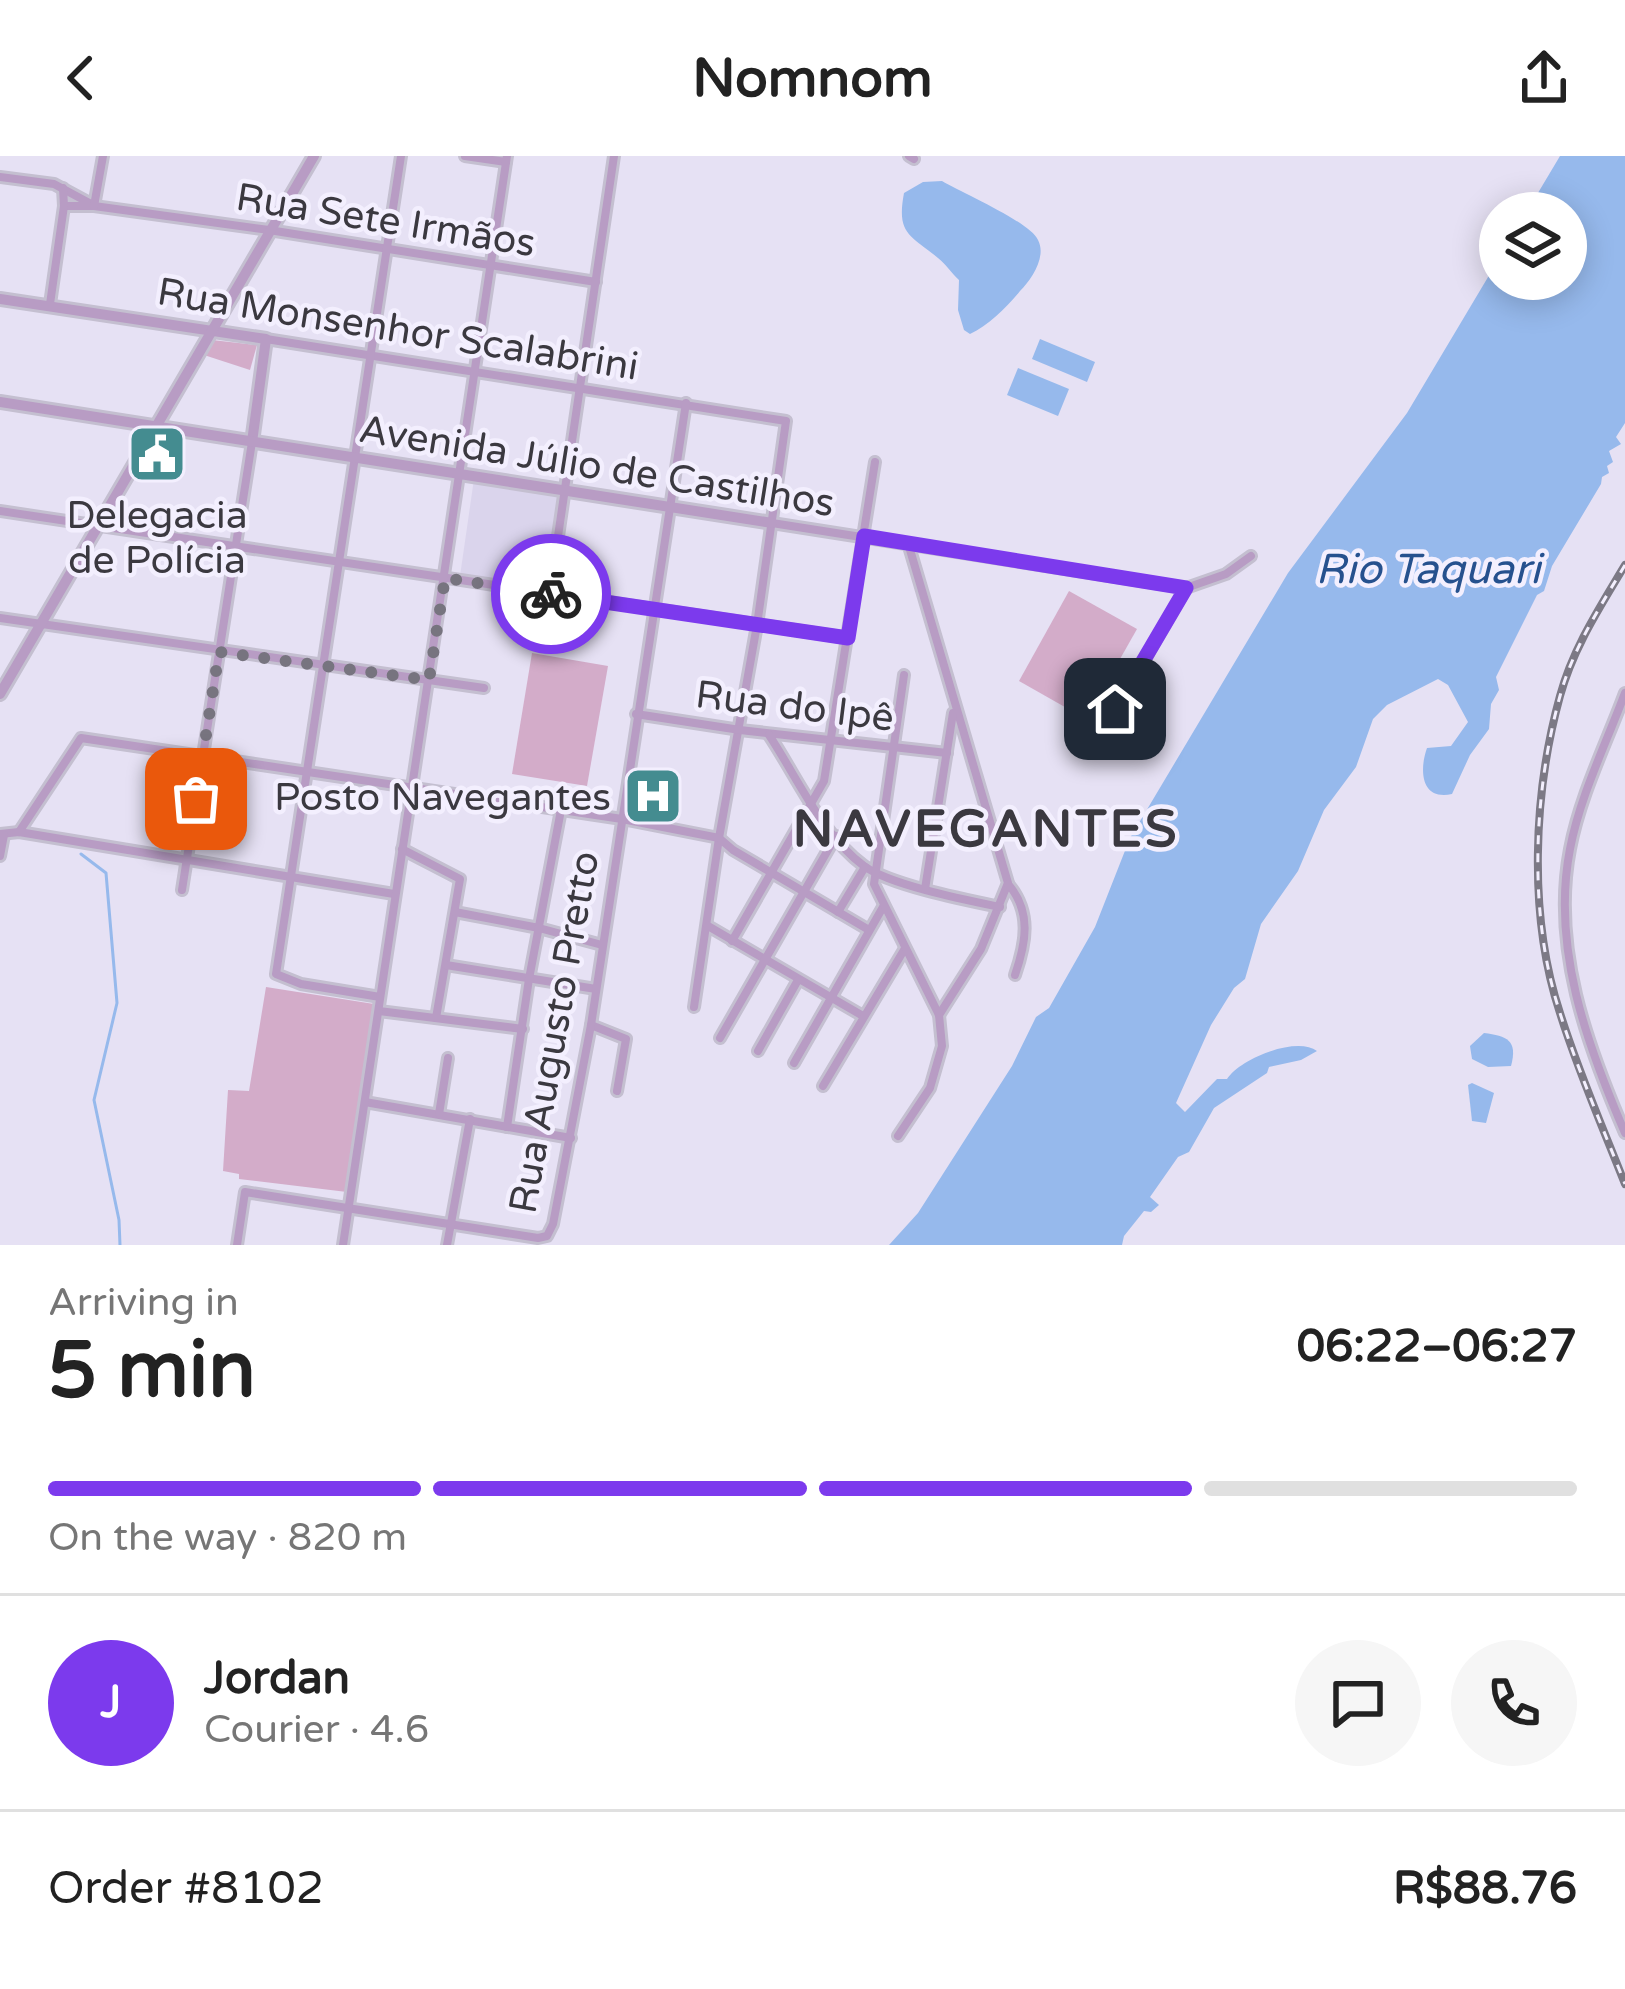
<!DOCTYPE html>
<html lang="en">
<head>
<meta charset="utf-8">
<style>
	:root { --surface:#fff; --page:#f6f6f6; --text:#222; --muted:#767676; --line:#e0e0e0; --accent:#7c3aed }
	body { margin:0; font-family:"Varela Round",sans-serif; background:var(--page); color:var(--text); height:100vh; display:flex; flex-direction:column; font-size:45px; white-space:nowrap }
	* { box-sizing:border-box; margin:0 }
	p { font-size:39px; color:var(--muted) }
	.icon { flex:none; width:66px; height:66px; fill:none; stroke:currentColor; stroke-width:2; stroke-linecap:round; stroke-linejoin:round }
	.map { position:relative; height:1089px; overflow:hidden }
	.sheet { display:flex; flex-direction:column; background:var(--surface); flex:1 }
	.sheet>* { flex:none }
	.fabs { position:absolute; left:1479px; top:36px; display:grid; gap:24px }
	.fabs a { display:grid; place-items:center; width:108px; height:108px; border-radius:50%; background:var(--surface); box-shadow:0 6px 30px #0003; font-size:60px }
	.pin { position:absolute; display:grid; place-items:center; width:102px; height:102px; color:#fff; margin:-51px; border-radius:24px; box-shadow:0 6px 18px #0006 }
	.courier { position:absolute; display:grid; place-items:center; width:120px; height:120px; margin:-60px; border:9px solid #7c3aed; border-radius:50%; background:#fff; color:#222; box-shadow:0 3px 15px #0007 }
	.summary em { font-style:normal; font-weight:700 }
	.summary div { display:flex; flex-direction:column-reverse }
	.summary { display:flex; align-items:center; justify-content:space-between; height:204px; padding:0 48px }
	h1 { font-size:78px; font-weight:700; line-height:90px }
	.bar { display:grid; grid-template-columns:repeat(4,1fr); gap:18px 12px; align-content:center; height:144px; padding:0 48px }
	.bar i { height:15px; border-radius:9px; background:var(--line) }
	.bar .on { background:var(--accent) }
	.bar p { grid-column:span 4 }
	.line { display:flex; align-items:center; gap:30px; padding:0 48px; border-top:3px solid var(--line) }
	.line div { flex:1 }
	.round { display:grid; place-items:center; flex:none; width:126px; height:126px; border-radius:63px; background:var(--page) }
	header { display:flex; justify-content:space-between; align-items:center; height:156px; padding:0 48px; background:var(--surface); font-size:54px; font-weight:700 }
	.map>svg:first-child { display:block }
</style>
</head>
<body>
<header><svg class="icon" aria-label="back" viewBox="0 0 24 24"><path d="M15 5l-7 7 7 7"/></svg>Nomnom<svg class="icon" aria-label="share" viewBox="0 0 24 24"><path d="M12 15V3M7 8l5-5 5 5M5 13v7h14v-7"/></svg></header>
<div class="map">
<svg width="1625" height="1089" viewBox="0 0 1625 1089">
	<rect width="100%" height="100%" fill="#e6e1f4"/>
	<polygon fill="#dad4ec" points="474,323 559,336 546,433 460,420"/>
	<g fill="#d3acc9">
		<polygon points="212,184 257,189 250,214 204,199"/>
		<polygon points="1069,435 1137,473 1086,563 1019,525"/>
		<polygon points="532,497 608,510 587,630 512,618"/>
		<polygon points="266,831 374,848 347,1036 239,1023 239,1018 223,1015 228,934 249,935"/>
	</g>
	<g fill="#96b9ec">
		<path d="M 1560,0 L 1625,0 L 1625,267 L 1616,281 L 1621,288 L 1609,295 L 1613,306 L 1607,310 L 1609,317 L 1602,321 L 1601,328 L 1552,410 L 1544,435 L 1537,439 L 1496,521 L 1499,534 L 1491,548 L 1489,573 L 1470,599 L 1452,638 C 1419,645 1420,611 1427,592 L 1451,590 L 1468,566 L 1448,529 L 1438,523 L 1387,549 L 1373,563 L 1356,611 L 1324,654 L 1298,715 L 1261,768 L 1245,823 L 1234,832 L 1211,869 L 1176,947 L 1185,956 L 1217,923 L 1227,923 C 1241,902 1297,880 1317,895 L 1301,904 L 1269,911 L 1267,917 L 1214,952 L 1189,996 L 1178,1001 L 1150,1041 L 1159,1049 L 1151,1056 L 1144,1055 L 1124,1080 L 1122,1089 L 889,1089 L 918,1057 L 1012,910 L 1036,861 L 1049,852 L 1095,771 L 1130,682 L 1288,417 L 1407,257 L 1500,101 L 1500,123 L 1566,123 L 1566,57 L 1526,57 Z"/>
		<path d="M 942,25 C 962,37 1030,66 1038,84 C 1047,101 1031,124 1020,135 C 1007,151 989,169 970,178 L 964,174 L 958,154 L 959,124 C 951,117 947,109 938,102 C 911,79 896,79 904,37 L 923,26 Z"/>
		<polygon points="1040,183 1095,206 1087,226 1032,203"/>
		<polygon points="1018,212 1069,233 1058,260 1007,239"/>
		<path d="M 1484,877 C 1507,880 1518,884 1511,910 L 1488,911 L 1472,903 L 1470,890 Z"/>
		<polygon points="1472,927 1494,937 1486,967 1472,965 1468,929"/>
	</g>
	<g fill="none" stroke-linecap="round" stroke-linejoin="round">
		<polyline stroke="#96b9ec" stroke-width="3" points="81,698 106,717 117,847 94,944 119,1064 120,1089"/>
		<defs>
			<g id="minor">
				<polyline points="465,0 506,6"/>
				<polyline points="909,0 914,3"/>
				<polyline points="0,21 54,28 93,49"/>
				<polyline points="63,32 64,50 94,50 269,74 596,126"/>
				<polyline points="94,50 103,0"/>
				<polyline points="50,148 64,50"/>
				<polyline points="266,183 786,265 757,469 719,682 694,851"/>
				<polyline points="0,355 848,482"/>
				<polyline points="772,367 1186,432 1226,418 1251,400"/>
				<polyline points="908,387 1008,727 981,793 939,859"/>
				<polyline points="0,462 484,532"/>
				<polyline points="543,482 614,0"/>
				<path d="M 1625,537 C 1606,588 1580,640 1570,693 C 1551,791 1587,889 1625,977"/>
				<polyline points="636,558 740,574 947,597"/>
				<path d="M 769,579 C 797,621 822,679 864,710 C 890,729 966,744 1000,751"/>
				<polyline points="1092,594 1186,432"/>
				<polyline points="19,676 81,582 622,663 719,682 733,694 869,774"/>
				<polyline points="0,678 19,676 394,738"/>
				<polyline points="402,693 460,723 436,862"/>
				<polyline points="0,700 4,679"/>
				<path d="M 1008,728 C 1032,756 1026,787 1015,819"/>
				<polyline points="925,733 953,557"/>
				<polyline points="182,734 252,286"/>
				<polyline points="455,756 539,772 602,789"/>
				<polyline points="838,756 865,711"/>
				<polyline points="708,770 863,860"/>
				<polyline points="732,785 824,625 875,306"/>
				<polyline points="446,809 596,833"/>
				<polyline points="380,841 301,828 276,818 401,0"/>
				<polyline points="379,855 523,873"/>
				<polyline points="591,869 626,883 617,935"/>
				<polyline points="720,882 836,680"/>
				<polyline points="758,895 798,824"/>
				<polyline points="794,907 883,751"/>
				<polyline points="823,930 904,794"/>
				<polyline points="365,946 571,982"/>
				<polyline points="439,958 448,902"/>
				<polyline points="507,971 529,823 561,654"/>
				<polyline points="898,980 930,932 942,890 939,859 874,728 904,519"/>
				<polyline points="237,1089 245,1036 538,1082 547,1080 553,1068 591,869 686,247"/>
				<polyline points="343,1089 507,0"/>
				<polyline points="447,1089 470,963"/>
			</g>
			<g id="tertiary">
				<polyline points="0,143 266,183 252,286"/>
				<polyline points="0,246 772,367"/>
				<polyline points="0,538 314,0"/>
			</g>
		</defs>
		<use href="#minor" stroke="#c4bfd0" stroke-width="14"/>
		<use href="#tertiary" stroke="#c4bfd0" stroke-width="16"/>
		<use href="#minor" stroke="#b89cc4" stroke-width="8"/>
		<use href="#tertiary" stroke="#b89cc4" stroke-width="10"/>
		<defs>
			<path id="rail" d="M 1625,409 C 1600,451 1573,492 1560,540 C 1533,638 1528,760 1560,857 C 1578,915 1603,972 1625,1028"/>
		</defs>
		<use href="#rail" stroke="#7c7985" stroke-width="8"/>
		<use href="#rail" stroke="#f3effe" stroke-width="3" stroke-dasharray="9" stroke-linecap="butt"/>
	</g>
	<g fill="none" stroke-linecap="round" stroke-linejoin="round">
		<polyline stroke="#77747f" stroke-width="12" stroke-dasharray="0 21.6" points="196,643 219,496 429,524 445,422 551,438"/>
		<polyline stroke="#7c3aed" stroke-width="15" points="551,438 848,482 864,380 1186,432 1115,553"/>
	</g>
	<defs>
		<symbol id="civic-square" viewBox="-11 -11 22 22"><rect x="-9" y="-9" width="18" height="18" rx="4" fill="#448c90" stroke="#f3effe"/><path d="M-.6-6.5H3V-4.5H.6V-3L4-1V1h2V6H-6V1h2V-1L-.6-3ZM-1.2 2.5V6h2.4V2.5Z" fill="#fff"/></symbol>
		<symbol id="hospital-square" viewBox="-11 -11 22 22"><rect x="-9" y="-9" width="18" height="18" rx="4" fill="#448c90" stroke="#f3effe"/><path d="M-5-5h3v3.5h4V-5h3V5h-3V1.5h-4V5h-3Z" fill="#fff"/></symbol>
	</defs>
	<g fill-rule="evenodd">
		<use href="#civic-square" x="124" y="265" width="66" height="66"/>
		<use href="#hospital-square" x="620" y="607" width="66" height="66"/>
	</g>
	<g text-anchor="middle" stroke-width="9" stroke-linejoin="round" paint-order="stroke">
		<g font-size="39" fill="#3b3940" stroke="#f3effe">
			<text transform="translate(386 63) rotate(9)" y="14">Rua Sete Irmãos</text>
			<text transform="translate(398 172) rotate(9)" y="14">Rua Monsenhor Scalabrini</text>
			<text transform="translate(597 309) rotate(9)" y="14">Avenida Júlio de Castilhos</text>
			<text transform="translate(795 549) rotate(7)" y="14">Rua do Ipê</text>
			<text transform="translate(553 876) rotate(-80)" y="14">Rua Augusto Pretto</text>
		</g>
		<g font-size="39" fill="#3b3940" stroke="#f3effe">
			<text x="157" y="372">Delegacia<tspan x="157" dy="45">de Polícia</tspan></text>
			<text x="611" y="654" text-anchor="end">Posto Navegantes</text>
		</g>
		<g font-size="42" font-style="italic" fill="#26518e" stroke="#f3effe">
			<text x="1428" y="427">Rio Taquari</text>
		</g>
		<g font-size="51" font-weight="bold" letter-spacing="3" fill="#3b3940" stroke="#f3effe">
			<text x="986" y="690">NAVEGANTES</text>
		</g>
	</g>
</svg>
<div class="fabs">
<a><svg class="icon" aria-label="layers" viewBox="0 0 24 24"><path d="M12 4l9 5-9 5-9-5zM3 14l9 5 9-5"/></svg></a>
</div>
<div class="pin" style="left:196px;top:643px;background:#ea580c"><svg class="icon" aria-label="bag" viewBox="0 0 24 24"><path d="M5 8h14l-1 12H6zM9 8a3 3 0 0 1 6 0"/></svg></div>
<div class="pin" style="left:1115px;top:553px;background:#1f2937"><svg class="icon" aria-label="home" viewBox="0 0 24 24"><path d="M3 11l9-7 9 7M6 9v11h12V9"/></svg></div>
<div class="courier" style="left:551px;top:438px"><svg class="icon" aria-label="bike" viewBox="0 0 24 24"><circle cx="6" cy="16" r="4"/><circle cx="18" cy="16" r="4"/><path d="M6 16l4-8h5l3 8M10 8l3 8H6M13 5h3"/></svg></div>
</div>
<section class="sheet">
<div class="summary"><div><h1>5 min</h1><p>Arriving in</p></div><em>06:22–06:27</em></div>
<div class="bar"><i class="on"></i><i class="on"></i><i class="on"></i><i></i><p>On the way · 820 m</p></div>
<div class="line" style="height:216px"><b class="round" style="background:var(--accent);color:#fff">J</b><div><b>Jordan</b><p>Courier · 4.6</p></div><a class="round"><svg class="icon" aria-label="chat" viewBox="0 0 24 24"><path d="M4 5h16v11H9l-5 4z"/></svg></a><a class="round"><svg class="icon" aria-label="phone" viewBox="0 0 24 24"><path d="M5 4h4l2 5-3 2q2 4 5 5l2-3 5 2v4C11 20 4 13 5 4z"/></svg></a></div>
<div class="line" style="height:156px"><div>Order #8102</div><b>R$88.76</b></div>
</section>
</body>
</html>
